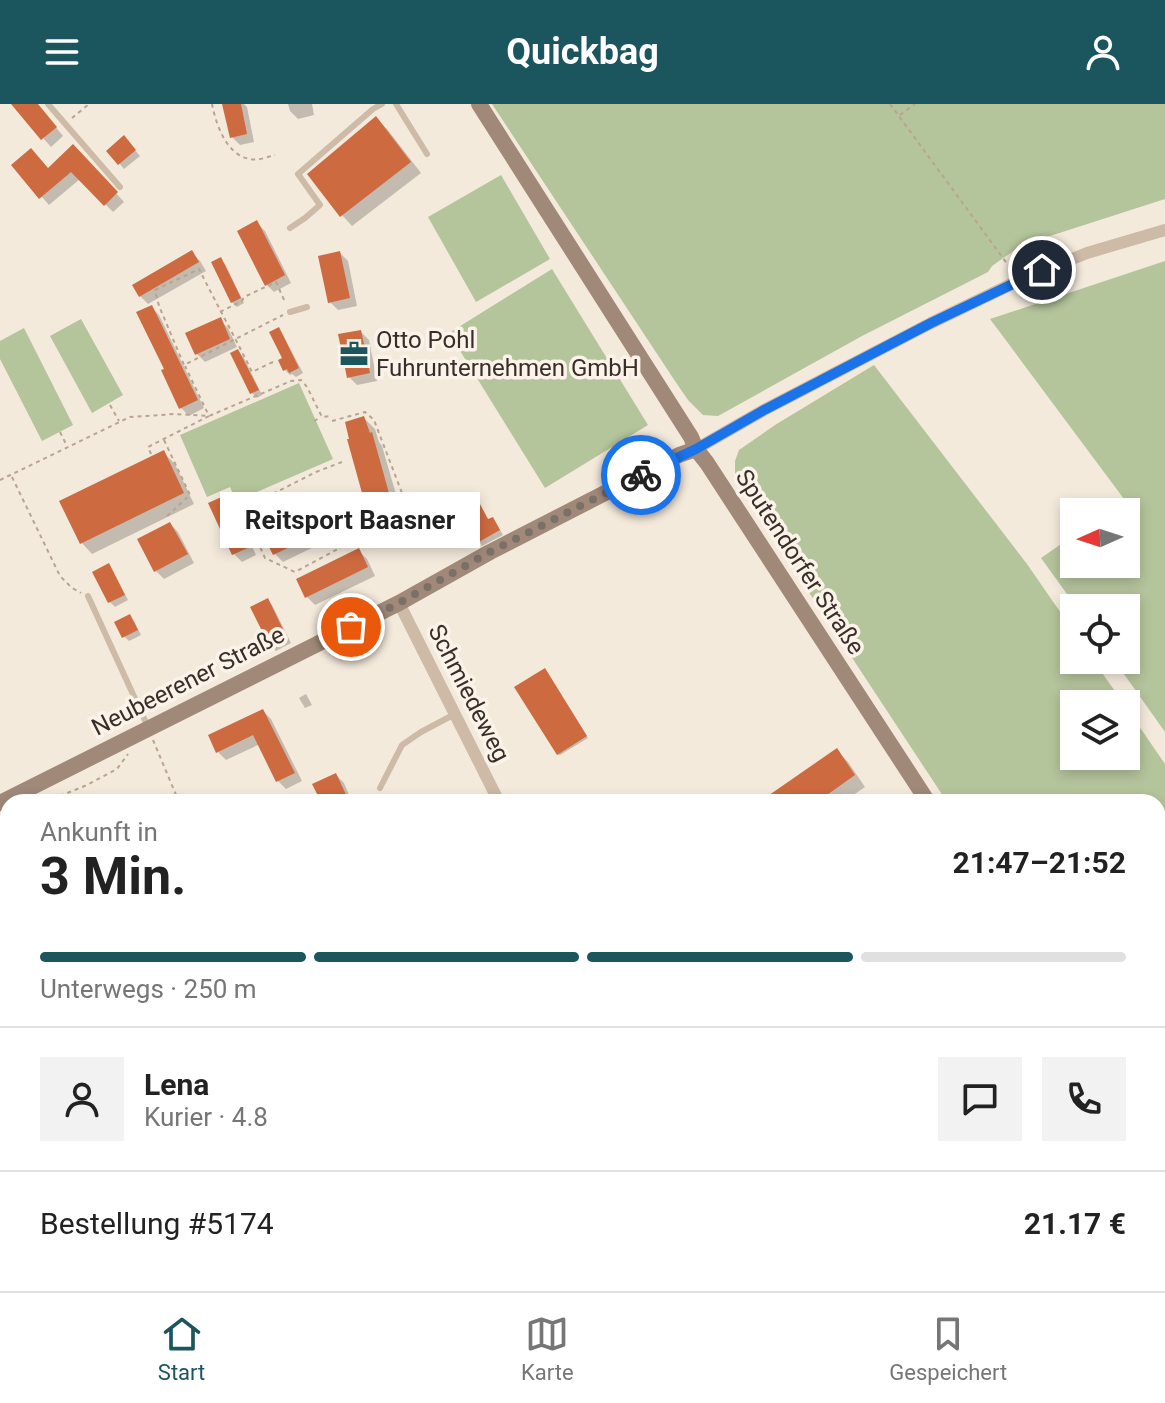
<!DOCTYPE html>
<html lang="de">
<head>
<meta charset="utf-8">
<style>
	:root { --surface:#fff; --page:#f2f2f2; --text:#222; --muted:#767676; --line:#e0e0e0; --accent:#1b555d }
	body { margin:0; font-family:Roboto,sans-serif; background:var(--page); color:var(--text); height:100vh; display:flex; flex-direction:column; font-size:30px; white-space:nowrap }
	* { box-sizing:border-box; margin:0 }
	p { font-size:26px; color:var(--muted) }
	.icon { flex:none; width:44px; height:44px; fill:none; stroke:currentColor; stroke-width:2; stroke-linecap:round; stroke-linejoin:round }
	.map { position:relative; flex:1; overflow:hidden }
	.drawer { position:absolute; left:0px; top:690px; width:1166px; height:498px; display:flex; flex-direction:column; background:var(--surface); border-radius:24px 24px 0 0; box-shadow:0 4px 12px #0003 }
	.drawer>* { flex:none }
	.needle { width:52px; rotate:267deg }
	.fabs { position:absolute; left:1060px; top:394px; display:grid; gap:16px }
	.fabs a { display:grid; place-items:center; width:80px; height:80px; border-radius:0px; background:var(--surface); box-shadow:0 4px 12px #0003; font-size:40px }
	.pin { position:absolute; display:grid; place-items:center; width:68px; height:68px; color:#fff; margin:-34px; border:4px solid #fff; border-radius:50%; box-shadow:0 2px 8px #0007 }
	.courier { position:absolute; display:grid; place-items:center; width:80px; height:80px; margin:-40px; border:6px solid #1a73e8; border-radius:50%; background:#fff; color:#222; box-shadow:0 2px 10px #0007 }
	.bubble { position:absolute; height:56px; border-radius:0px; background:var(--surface); box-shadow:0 4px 12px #0003; font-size:26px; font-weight:700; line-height:56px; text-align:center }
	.head em { font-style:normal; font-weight:700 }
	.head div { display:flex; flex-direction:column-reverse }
	.head { display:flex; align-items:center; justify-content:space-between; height:136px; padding:0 40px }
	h1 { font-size:52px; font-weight:700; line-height:60px }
	.bar { display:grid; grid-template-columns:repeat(4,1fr); gap:12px 8px; align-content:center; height:96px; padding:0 40px }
	.bar i { height:10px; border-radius:6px; background:var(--line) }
	.bar .selected { background:var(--accent) }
	.bar p { grid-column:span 4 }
	.line { display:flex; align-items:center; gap:20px; padding:0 40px; border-top:2px solid var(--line) }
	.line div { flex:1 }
	.round { display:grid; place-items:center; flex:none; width:84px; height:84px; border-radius:0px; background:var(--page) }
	header { display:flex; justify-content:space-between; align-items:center; height:104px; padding:0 40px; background:var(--accent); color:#fff; font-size:36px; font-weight:700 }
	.menu { display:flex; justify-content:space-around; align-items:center; height:112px; border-top:2px solid var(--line); background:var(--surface); font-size:22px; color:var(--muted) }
	.menu a { display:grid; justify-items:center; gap:4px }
	.menu .selected { color:var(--accent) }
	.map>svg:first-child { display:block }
</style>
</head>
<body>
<header><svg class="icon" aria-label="menu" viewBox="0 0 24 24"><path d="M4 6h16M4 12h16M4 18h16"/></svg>Quickbag<svg class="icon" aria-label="person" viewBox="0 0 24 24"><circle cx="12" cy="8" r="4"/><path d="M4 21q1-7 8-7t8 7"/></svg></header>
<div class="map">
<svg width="1165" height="1187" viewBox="0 0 1165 1187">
	<rect width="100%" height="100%" fill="#f4eadc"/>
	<g fill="#b4c49b">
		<polygon points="492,0 1165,0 1165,95 1022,141 992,162 988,168 862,232 718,312 703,311 688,296 675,277"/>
		<polygon points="501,71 550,155 476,198 428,113"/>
		<polygon points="1165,157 1165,628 1114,556 1126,556 1126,504 1077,504 1041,454 1074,431 1074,460 1126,460 1126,408 1106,408 1124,395 990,215"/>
		<polygon points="552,165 648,321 545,384 449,229"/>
		<polygon points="81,215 123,291 92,309 50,232"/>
		<polygon points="24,224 73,321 42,337 0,255 0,237"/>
		<polygon points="874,261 1027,460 1074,528 1074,556 1093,556 1124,600 1074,600 1074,652 1126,652 1126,603 1165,660 1165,999 1158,1004 1158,698 947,698 735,376 735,357 739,346 775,321"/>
		<polygon points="299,279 333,355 236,397 230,383 207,393 180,331"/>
		<polygon points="1158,1079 1165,1089 1165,1187 740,1187 737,1180 1158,1180"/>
	</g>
	<g fill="#0003">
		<polygon points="13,0 37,0 63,32 51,43"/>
		<polygon points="224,0 244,0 247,3 254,38 240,41 232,33"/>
		<polygon points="288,0 312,0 314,11 298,15 290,7"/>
		<polygon points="376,15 387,25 421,69 352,122 342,111"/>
		<polygon points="129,39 140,52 124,65 109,47"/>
		<polygon points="81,51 124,98 113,108 80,75 49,101 14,61 49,66"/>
		<polygon points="257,119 265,127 291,179 274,188 266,180"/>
		<polygon points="192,149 200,157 206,167 148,200 140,192"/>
		<polygon points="340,149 348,157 357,202 338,206 330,198"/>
		<polygon points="220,155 225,160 244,199 237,203 232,198"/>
		<polygon points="151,203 159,211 204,304 189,312 181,304 166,266"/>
		<polygon points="220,216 228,224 237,243 205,258 197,250"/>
		<polygon points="278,226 283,231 303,269 296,273 292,270 290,271 285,266 280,257 284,255"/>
		<polygon points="361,228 369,236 377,277 357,281 349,273"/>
		<polygon points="238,248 243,252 262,291 257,294 252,289"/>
		<polygon points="364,314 375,325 379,338 382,342 402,411 380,417 369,406"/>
		<polygon points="164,349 175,360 194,400 92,450 81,438"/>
		<polygon points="225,393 233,401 256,451 242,458 234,450"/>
		<polygon points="340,399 348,407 355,423 283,458 275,450"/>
		<polygon points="460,403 474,406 480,403 489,417 492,415 496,419 503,431 482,442 466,414 449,424 445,420"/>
		<polygon points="170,420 178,428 194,459 164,475 156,467"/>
		<polygon points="359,447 367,455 375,472 315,501 307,493"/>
		<polygon points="108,462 113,467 128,496 115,503 110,498 95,469"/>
		<polygon points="267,497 272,501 291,539 276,547 271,542"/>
		<polygon points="342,499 349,510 341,514 335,503"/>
		<polygon points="129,512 134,517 141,531 129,537 124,532"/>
		<polygon points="546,568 588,634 560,651 558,650"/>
		<polygon points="306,590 312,601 305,604 299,594"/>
		<polygon points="263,607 271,615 302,677 286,685 278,677 260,640 226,656 218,648"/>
		<polygon points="837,647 848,658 865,683 843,698 762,698"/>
		<polygon points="336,671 344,679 352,698 323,698"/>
		<polygon points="455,1180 507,1180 510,1187 458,1187"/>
	</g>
	<g fill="#cd6a40">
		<polygon points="11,0 38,0 57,23 41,36"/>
		<polygon points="222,0 241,0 247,30 230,34"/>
		<polygon points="376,12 411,58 340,113 307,70"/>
		<polygon points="124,31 136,46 118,61 106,47"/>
		<polygon points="73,40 118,88 104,102 71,68 39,95 11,61 31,44 48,64"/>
		<polygon points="257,116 285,171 265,182 237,127"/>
		<polygon points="192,146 199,158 139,193 132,181"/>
		<polygon points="340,147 350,194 328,199 318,152"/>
		<polygon points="221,153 241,194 231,199 211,158"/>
		<polygon points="152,201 198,296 179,305 161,266 164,265 136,208"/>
		<polygon points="221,213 230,235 195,251 185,229"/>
		<polygon points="279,223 299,264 289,269 287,265 283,267 278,256 282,254 269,228"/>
		<polygon points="361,226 370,269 347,274 338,230"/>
		<polygon points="238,245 259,286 250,290 230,249"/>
		<polygon points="364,312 370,329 372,328 392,400 367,407 347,335 349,335 345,318"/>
		<polygon points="164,346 184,389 80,440 59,397"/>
		<polygon points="453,390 459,401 468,396 473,404 480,400 488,415 493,413 500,426 477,439 462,410 443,421 437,410 449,403 445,395"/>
		<polygon points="226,391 250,443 232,451 208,399"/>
		<polygon points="340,396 349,415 273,451 264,433"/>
		<polygon points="170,418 188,450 154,468 137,435"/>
		<polygon points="359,444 368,463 305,494 296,475"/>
		<polygon points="109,459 125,491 108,499 92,468"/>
		<polygon points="268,494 287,534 270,543 250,503"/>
		<polygon points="130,510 138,526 122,534 114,518"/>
		<polygon points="545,564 587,632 557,651 514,583"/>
		<polygon points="263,605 295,669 276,678 253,631 216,649 208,631"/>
		<polygon points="837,644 855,671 817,698 759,698"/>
		<polygon points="336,669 348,695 343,698 321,698 312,680"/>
	</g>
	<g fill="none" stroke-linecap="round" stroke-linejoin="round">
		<g stroke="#b8a491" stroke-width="2" stroke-dasharray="4 4" stroke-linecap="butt">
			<path d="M 212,0 C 216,20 226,51 250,55 C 258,57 267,53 275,51"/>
			<polyline points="890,0 1011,165"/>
			<polyline points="900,11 915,0"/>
			<polyline points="72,14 89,0"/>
			<polyline points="220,208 242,197 244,193 276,178 285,198"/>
			<path d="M 273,258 L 252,268 C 235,233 216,199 199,165 L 155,186 L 159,202 L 184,261 L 283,211"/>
			<polyline points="110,301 119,317"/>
			<polyline points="314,317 321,313"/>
			<polyline points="332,317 365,308 374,316 402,389 399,404 386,415 362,425"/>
			<polyline points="60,328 67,342"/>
			<polyline points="164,336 190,391 167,412"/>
			<polyline points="151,350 148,343 209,312 185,262"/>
			<polyline points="342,358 316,368 243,405 265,454 295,468 364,431"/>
			<polyline points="12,373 60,472 72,484 81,489"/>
			<polyline points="0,376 130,313 175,310 209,312 291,277 301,276 307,283 322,313 331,312"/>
			<polyline points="110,627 108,623 125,619"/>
			<polyline points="153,636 179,698"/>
			<polyline points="45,698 87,681 117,665 128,650"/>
			<polyline points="0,720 8,716"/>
			<polyline points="1158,1031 1165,1026"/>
			<polyline points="1158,1114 1165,1130"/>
			<polyline points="405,1180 409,1187"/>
			<polyline points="756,1187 757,1180"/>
		</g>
		<g stroke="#cdbaa7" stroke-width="6">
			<polyline points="48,0 120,83"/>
			<polyline points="396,0 427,50"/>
			<polyline points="290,124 305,114 320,101 298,70 373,5 382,0"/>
			<polyline points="290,208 307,203"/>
			<polyline points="88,492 148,623"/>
			<polyline points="380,684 402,641 421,628 455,610"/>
			<polyline points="620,1187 635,1180"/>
		</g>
		<g stroke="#cdbaa7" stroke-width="12">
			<polyline points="696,345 764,306 931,219 1018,177 1087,149 1165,126"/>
			<polyline points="399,499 499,698"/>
		</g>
		<g stroke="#a08978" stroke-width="16">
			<polyline points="479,0 691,333 696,345 707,359 928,698"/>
			<polyline points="0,699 399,499 490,448 679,351 696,345"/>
			<polyline points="1158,1051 1165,1062"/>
		</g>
	</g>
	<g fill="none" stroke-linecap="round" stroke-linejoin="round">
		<polyline stroke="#7a7067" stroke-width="8" stroke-dasharray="0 14.4" points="351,523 399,499 490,448 641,371"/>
		<polyline stroke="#1a73e8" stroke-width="10" points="641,371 696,345 764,306 931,219 1042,166"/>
	</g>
	<defs>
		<symbol id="office-bare" viewBox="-9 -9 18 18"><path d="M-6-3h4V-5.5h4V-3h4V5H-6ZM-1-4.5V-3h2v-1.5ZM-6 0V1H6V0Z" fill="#1b555d" stroke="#fbf3e9" stroke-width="2.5" paint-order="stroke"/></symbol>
	</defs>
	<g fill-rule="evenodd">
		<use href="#office-bare" x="334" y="230" width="40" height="40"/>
	</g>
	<g text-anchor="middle" stroke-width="7" stroke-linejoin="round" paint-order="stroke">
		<g font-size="24" fill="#382e28" stroke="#fbf3e9" text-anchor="start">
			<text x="376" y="244">Otto Pohl<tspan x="376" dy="28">Fuhrunternehmen GmbH</tspan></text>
		</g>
		<g font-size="24" fill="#382e28" stroke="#fbf3e9">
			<text transform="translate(800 458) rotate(57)" y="8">Sputendorfer Straße</text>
			<text transform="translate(188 577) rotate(-27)" y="8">Neubeerener Straße</text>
			<text transform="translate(469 589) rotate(63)" y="8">Schmiedeweg</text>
		</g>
	</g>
</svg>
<div class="fabs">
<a><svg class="needle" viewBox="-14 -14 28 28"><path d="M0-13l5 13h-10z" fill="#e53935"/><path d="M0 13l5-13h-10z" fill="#767676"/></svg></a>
<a><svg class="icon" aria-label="locate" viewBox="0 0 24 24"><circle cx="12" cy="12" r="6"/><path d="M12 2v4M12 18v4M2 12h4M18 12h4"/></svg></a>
<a><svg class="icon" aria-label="layers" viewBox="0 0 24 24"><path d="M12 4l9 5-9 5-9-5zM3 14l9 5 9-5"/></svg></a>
</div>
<div class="pin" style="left:351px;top:523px;background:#ea580c"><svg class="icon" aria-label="bag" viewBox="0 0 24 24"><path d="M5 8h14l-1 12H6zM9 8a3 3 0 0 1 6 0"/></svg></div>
<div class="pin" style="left:1042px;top:166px;background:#1f2937"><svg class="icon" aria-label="home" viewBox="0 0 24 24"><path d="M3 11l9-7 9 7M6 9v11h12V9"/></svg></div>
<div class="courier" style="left:641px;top:371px"><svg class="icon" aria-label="bike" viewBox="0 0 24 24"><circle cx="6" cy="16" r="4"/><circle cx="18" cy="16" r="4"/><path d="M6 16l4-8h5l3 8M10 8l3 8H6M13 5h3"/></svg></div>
<div class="bubble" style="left:220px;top:388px;width:260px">Reitsport Baasner</div>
<section class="drawer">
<div class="head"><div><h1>3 Min.</h1><p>Ankunft in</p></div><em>21:47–21:52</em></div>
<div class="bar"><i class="selected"></i><i class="selected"></i><i class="selected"></i><i></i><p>Unterwegs · 250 m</p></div>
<div class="line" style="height:144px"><a class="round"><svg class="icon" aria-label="person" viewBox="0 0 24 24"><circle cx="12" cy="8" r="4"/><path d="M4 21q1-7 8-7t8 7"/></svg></a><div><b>Lena</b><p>Kurier · 4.8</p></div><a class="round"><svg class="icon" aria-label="chat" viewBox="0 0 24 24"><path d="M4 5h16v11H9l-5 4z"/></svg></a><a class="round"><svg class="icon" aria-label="phone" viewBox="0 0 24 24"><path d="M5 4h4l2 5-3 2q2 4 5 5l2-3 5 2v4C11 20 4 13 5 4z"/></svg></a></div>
<div class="line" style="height:104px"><div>Bestellung #5174</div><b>21.17 €</b></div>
</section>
</div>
<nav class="menu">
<a class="selected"><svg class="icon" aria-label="home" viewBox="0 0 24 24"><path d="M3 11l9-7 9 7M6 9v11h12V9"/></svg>Start</a>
<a><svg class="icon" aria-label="map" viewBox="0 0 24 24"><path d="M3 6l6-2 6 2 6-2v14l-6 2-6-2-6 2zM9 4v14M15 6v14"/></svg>Karte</a>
<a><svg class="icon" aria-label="saved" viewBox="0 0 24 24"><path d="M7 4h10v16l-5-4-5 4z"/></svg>Gespeichert</a>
</nav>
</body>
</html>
